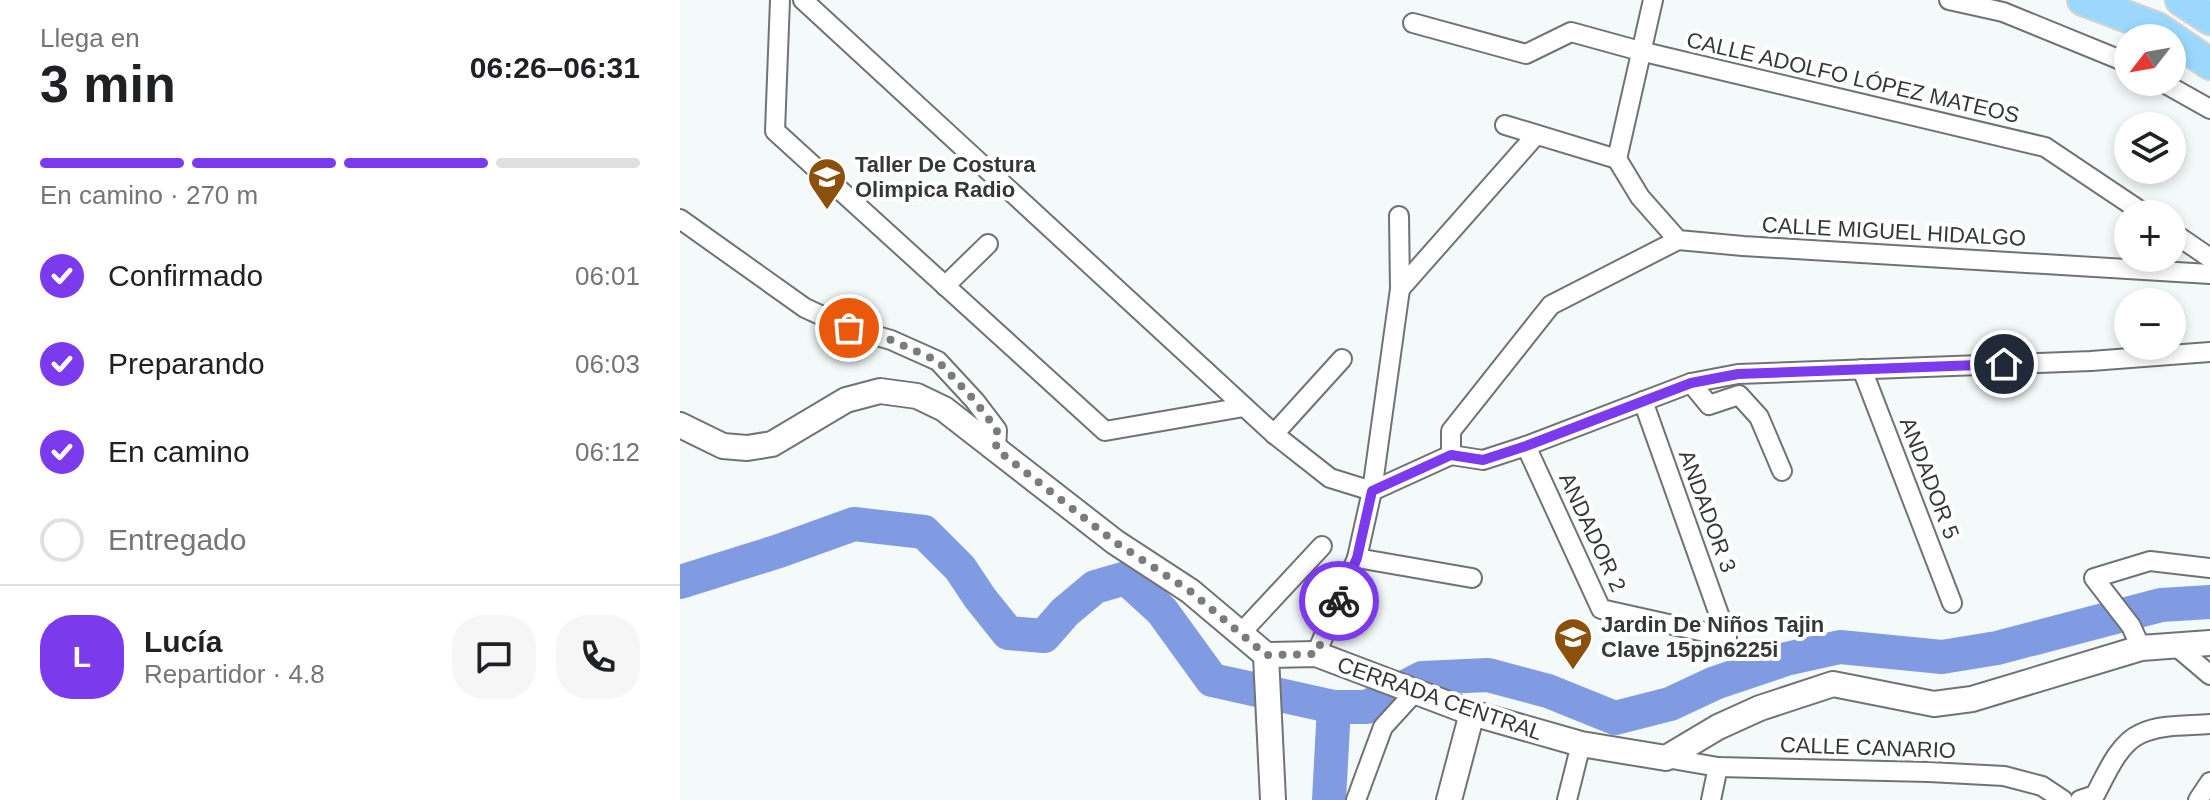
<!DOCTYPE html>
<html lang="es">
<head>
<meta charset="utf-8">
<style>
	:root { --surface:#fff; --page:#f6f6f6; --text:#202124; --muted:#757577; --line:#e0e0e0; --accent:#7c3aed }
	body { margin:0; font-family:Helvetica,sans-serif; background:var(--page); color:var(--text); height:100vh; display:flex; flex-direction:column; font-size:30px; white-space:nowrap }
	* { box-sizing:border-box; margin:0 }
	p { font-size:26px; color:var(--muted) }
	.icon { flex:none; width:44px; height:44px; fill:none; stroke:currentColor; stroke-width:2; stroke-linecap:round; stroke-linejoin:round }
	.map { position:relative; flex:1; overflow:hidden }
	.details { display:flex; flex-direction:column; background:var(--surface); width:680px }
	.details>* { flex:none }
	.needle { width:52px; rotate:239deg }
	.tools { position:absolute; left:1434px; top:24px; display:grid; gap:16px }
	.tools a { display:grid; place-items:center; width:72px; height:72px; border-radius:50%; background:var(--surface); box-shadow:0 4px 12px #0003; font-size:40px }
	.pin { position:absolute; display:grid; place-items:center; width:68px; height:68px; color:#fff; margin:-34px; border:4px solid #fff; border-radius:50%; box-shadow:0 2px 8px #0007 }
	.courier { position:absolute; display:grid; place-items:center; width:80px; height:80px; margin:-40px; border:6px solid #7c3aed; border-radius:50%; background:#fff; color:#222; box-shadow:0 2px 10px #0007 }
	.overview em { font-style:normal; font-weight:700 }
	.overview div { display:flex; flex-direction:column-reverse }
	.overview { display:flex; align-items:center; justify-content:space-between; height:136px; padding:0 40px }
	h1 { font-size:52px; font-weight:700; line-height:60px }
	.bar { display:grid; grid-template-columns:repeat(4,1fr); gap:12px 8px; align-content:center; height:96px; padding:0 40px }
	.bar i { height:10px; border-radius:6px; background:var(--line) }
	.bar .current { background:var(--accent) }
	.bar p { grid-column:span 4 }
	.line { display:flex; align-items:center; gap:20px; padding:0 40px; border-top:2px solid var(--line) }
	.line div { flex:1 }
	.round { display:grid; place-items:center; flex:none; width:84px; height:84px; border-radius:32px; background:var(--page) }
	ol { padding:0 40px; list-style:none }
	li { display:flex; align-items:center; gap:24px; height:88px }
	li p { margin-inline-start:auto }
	li .icon { padding:8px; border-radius:50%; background:var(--accent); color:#fff; stroke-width:4 }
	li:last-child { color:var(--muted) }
	li i { width:44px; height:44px; border:4px solid var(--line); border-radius:50% }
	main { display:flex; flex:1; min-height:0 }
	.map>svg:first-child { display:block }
</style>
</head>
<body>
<main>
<section class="details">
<div class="overview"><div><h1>3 min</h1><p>Llega en</p></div><em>06:26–06:31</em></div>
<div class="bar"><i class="current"></i><i class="current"></i><i class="current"></i><i></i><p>En camino · 270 m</p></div>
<ol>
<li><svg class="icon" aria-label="check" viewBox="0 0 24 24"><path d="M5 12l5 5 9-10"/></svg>Confirmado<p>06:01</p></li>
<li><svg class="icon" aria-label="check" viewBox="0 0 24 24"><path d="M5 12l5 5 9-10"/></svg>Preparando<p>06:03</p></li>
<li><svg class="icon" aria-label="check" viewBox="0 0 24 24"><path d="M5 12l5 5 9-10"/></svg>En camino<p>06:12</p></li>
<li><i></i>Entregado</li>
</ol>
<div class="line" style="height:144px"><b class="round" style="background:var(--accent);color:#fff">L</b><div><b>Lucía</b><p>Repartidor · 4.8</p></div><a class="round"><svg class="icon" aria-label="chat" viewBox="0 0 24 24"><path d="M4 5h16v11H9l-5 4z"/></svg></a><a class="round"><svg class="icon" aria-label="phone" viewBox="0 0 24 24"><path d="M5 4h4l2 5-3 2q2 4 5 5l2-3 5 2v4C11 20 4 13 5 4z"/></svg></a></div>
</section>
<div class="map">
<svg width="1530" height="800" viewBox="0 0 1530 800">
	<rect width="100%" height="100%" fill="#f4f9f9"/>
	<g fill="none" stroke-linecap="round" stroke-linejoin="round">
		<g stroke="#809be2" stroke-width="34">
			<polyline points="0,582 99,551 174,524 244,532 280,568 300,598 328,633 364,636 385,612 415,587 446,578 482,611 532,680 654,707 687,707 742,678 808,675 868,691 935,718 990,704 1035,683 1106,659 1160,647 1262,657 1317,648 1481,605 1530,602"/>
			<polyline points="649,800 654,707"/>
		</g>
		<defs>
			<g id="minor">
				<polyline points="100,0 95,131 425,431 564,407"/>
				<polyline points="123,0 594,434 650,478 692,491 771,455"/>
				<polyline points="1269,0 1323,12 1448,63"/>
				<polyline points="733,23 846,54 891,32 960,51 1365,147 1465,214"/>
				<polyline points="1482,82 1530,109"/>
				<polyline points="825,125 937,159"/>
				<polyline points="937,159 960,197 998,240 1063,246 1530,274"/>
				<polyline points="937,159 973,0"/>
				<polyline points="0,219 125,308 169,328 211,340 258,361 295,401 317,430 316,449"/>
				<polyline points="1492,232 1530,258"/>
				<polyline points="265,286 308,244"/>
				<polyline points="720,289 856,135"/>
				<polyline points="1182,369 1272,603"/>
				<polyline points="1011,383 1029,405 1059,395 1079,417 1102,471"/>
				<polyline points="963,401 1047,637"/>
				<polyline points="594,434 662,359"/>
				<polyline points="846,446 921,609 1047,637"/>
				<polyline points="771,455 803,460 846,446 1011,383 1058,374 1411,361 1530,352"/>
				<polyline points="771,455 771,431 871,305 998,240"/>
				<polyline points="677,558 792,578"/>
				<polyline points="561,633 642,546"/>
				<polyline points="1497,647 1530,675"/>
				<polyline points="1461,648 1451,626 1414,578 1470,561 1530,568"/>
				<polyline points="636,654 677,558 692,491 720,289 719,216"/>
				<polyline points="986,758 1038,767 1249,772 1324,776 1362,786 1383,800"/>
				<polyline points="676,800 703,727 735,692"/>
				<polyline points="887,800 901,744"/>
				<polyline points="1031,800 1038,767"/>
				<path d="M 1400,800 L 1415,795 C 1426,775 1438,744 1460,734 C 1480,724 1508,726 1530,724"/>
				<polyline points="1518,800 1530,782"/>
			</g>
			<g id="tertiary">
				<polyline points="0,425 43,446 67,448 92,444 166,400 200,391 237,396 264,409 435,542 510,591 586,655 636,654 792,713 901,744 986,758 1038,727 1080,708 1153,684 1254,704 1292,699 1461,648 1530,643"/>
				<polyline points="586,656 593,800"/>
				<polyline points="769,800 792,713"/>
			</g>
			<g id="trunk">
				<polyline points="1403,0 1477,28 1492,38"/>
				<polyline points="1501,0 1530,19"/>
				<polyline points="1492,38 1530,64"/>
			</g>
		</defs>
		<use href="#minor" stroke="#707374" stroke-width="22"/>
		<use href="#tertiary" stroke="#707374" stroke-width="28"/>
		<use href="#trunk" stroke="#d3d3d3" stroke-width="34"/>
		<use href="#minor" stroke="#fff" stroke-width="18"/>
		<use href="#tertiary" stroke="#fff" stroke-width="24"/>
		<use href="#trunk" stroke="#9cd8fe" stroke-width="30"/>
	</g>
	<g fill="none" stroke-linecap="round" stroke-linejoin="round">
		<polyline stroke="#787c7c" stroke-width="8" stroke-dasharray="0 14.4" points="169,328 211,340 258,361 295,401 317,430 316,449 435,542 510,591 586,655 636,654 659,601"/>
		<polyline stroke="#7c3aed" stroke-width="10" points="659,601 677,558 692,491 771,455 803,460 846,446 1011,383 1058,374 1324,364"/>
	</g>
	<defs>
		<symbol id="university-pin" viewBox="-11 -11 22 30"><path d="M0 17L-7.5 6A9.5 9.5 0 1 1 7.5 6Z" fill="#8b510c" stroke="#fff"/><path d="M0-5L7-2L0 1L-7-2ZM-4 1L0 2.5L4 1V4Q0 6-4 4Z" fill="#fff"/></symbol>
		<symbol id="school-pin" viewBox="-11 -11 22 30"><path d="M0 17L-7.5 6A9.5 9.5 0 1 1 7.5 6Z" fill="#8b510c" stroke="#fff"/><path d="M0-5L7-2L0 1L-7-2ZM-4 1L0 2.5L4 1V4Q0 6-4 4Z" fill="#fff"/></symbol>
	</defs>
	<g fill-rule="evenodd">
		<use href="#university-pin" x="125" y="155" width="44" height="60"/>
		<use href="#school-pin" x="871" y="615" width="44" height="60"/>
	</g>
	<g text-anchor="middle" stroke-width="8" stroke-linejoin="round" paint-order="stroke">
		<g font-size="22" fill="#363838" stroke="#fff">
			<text transform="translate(1173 77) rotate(13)" y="8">CALLE ADOLFO LÓPEZ MATEOS</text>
			<text transform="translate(1214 231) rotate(3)" y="8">CALLE MIGUEL HIDALGO</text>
			<text transform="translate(1250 478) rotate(69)" y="8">ANDADOR 5</text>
			<text transform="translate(1028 511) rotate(70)" y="8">ANDADOR 3</text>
			<text transform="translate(913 532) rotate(65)" y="8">ANDADOR 2</text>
			<text transform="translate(760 698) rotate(19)" y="8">CERRADA CENTRAL</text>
			<text transform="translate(1188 747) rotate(2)" y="8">CALLE CANARIO</text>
		</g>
		<g font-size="22" font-weight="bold" fill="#363838" stroke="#fff" text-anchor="start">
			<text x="175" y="172">Taller De Costura<tspan x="175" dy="25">Olimpica Radio</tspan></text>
			<text x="921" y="632">Jardin De Niños Tajin<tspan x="921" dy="25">Clave 15pjn6225i</tspan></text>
		</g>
	</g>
</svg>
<div class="tools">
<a><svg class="needle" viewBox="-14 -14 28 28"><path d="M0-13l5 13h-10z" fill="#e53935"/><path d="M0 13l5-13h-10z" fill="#757577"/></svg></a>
<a><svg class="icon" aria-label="layers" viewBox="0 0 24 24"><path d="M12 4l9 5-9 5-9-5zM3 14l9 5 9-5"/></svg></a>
<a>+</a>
<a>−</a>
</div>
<div class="pin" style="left:169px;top:328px;background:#ea580c"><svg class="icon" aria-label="bag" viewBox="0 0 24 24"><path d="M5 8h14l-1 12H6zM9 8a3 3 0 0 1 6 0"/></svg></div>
<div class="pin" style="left:1324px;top:364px;background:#1f2937"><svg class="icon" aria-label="home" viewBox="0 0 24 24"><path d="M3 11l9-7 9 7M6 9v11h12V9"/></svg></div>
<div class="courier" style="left:659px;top:601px"><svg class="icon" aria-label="bike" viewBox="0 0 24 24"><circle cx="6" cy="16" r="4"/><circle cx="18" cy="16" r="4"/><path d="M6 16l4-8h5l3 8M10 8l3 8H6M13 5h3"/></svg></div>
</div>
</main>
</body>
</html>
